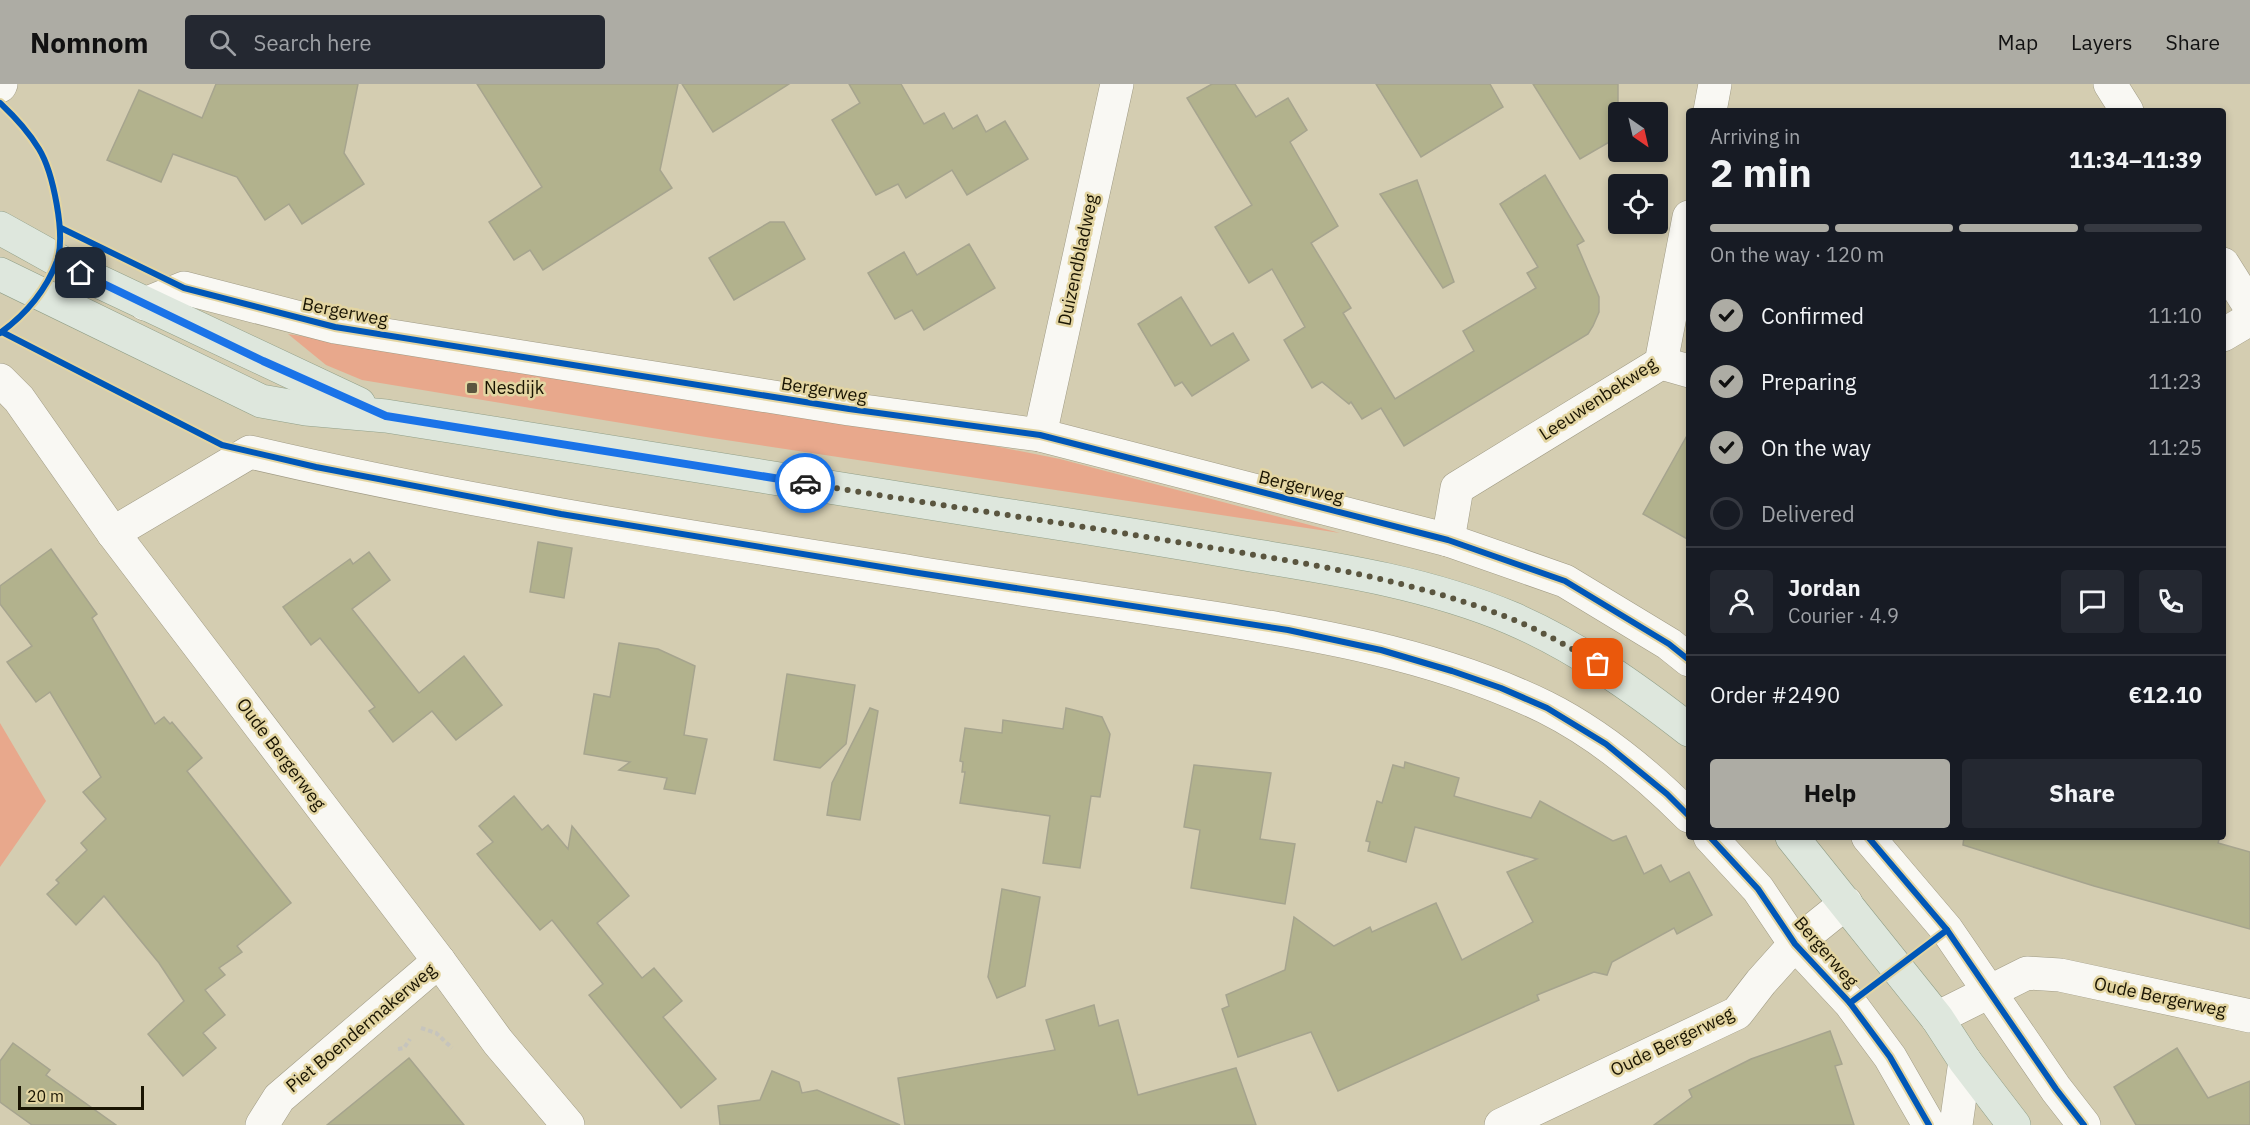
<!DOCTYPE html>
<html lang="en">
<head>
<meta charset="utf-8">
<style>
	:root { --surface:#171b24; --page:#242831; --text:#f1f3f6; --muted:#9ea1a6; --line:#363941; --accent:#adaca4 }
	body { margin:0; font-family:"IBM Plex Sans",sans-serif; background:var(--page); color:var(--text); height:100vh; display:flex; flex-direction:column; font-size:22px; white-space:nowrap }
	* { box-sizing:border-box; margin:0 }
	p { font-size:20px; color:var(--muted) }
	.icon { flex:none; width:33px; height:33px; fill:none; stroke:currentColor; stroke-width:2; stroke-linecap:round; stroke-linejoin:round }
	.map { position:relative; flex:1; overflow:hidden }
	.side { position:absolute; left:1686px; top:24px; width:540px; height:732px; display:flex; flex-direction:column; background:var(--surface); border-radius:6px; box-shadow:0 3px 9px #0003 }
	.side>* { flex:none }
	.needle { width:39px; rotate:146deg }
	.controls { position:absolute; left:1608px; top:18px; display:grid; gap:12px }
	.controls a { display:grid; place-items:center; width:60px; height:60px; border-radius:6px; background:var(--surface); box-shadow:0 3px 9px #0003; font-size:30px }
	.scale { position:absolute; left:18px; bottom:15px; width:126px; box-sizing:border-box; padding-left:6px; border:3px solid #191402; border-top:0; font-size:16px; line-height:21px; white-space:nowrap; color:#191402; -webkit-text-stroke:4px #e3d5a2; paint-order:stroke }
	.pin { position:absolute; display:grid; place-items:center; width:51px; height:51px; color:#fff; margin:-26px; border-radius:12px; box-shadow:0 3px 9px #0006 }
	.courier { position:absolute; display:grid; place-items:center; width:60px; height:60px; margin:-30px; border:4px solid #1a73e8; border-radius:50%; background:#fff; color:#222; box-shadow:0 2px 8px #0007 }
	.head em { font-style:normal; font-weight:700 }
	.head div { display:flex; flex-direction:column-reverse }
	.head { display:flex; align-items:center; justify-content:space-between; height:102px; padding:0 24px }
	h1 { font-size:39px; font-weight:700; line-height:45px }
	.bar { display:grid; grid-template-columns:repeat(4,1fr); gap:9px 6px; align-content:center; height:72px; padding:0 24px }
	.bar i { height:8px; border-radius:4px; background:var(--line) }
	.bar .selected { background:var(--accent) }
	.bar p { grid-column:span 4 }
	.line { display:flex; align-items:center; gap:15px; padding:0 24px; border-top:2px solid var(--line) }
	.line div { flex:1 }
	.round { display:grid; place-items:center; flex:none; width:63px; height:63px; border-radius:6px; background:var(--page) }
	ol { padding:0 24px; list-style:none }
	li { display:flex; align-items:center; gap:18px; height:66px }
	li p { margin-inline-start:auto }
	li .icon { padding:6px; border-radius:50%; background:var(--accent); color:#111; stroke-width:4 }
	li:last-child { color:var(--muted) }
	li i { width:33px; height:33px; border:3px solid var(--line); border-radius:50% }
	.action { display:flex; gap:12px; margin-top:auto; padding:12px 24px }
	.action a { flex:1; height:69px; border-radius:6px; background:var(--accent); color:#111; font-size:24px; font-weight:700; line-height:69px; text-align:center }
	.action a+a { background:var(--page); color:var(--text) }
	header { display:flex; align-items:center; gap:36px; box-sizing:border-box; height:84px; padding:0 30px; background:var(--accent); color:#111 }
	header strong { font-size:28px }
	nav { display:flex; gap:33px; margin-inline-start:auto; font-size:21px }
	.search { width:420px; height:54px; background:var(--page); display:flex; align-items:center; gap:15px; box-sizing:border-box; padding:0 21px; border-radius:6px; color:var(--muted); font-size:22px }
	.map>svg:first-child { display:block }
</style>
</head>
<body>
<header>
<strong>Nomnom</strong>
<div class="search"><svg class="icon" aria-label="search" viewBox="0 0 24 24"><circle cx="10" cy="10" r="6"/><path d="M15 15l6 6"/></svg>Search here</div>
<nav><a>Map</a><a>Layers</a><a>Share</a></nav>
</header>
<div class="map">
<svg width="2250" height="1041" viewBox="0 0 2250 1041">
	<rect width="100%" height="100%" fill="#d4cdb1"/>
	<g fill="#e8a88c">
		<polygon points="288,250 582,294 939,351 1060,375 1340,449 706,353 362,296 326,281"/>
		<polygon points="0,639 46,717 0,783"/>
	</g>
	<g fill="#b2b28d" stroke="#a6a48e" stroke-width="1.5">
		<polygon points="216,0 358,0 344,69 364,100 302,140 289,120 265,136 237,93 173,70 161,98 107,76 139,6 202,34"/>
		<polygon points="477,0 678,0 660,86 672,104 543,186 530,166 514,176 489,138 542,103"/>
		<polygon points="682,0 789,0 713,48"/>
		<polygon points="849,0 901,0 924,40 944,29 953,45 977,31 986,48 1005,37 1028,75 967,111 952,86 906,114 898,100 876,111 832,36 860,19"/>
		<polygon points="1212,0 1235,0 1256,33 1288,14 1307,46 1290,58 1338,142 1311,159 1351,224 1343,229 1395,315 1474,267 1463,247 1536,204 1527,189 1538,183 1500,120 1545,91 1584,157 1577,161 1599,213 1599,228 1593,242 1588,250 1404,362 1381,324 1362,335 1351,318 1349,320 1322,298 1312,304 1284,256 1305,243 1272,185 1249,199 1215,143 1252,121 1187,14"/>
		<polygon points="1376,0 1490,0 1503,23 1421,73"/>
		<polygon points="1533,0 1618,0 1618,53 1580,75"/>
		<polygon points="1417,96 1454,198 1443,204 1380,110"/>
		<polygon points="770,138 784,138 805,175 734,216 709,174"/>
		<polygon points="969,160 995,204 924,246 912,226 895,235 868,189 904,168 917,191"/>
		<polygon points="1181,213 1211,262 1233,249 1249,276 1192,312 1182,298 1175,302 1138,240"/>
		<polygon points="1689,348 1689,456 1643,430"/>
		<polygon points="538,458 572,464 564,514 530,508"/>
		<polygon points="51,465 97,530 92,534 155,640 164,633 170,640 172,638 202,674 187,687 291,819 237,862 242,868 219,884 225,891 205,906 225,931 203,949 216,964 183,992 148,950 184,917 159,879 104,812 76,841 47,810 59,799 56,796 87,766 81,759 106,735 83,708 101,693 50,608 36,618 7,578 32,562 0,520 0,502"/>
		<polygon points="369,468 390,496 352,525 419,609 464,572 502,621 456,656 432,627 393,658 369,627 375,623 320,554 311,561 283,523 350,475 353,480"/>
		<polygon points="619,559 658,565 695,582 684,651 707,655 695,710 664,705 667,694 619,686 630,678 584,670 594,610 610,613"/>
		<polygon points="787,590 855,601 846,660 820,684 774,676"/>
		<polygon points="870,624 878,627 860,736 827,731 832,699"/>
		<polygon points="1066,624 1102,633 1110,650 1100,713 1091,712 1080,784 1043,779 1050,732 960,719 965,688 962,688 963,678 960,677 965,644 1002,649 1003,636 1063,645"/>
		<polygon points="1405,678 1459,694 1454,712 1531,734 1540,717 1613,757 1626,752 1644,790 1661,781 1670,798 1689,788 1712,831 1677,850 1674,844 1612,878 1607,891 1594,888 1537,911 1539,916 1338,1007 1311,948 1238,973 1222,925 1229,922 1226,911 1285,886 1294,833 1334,862 1370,843 1372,848 1436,819 1462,876 1533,838 1507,788 1537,775 1415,743 1406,778 1368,767 1370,758 1366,757 1377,717 1382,719 1393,681 1404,684"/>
		<polygon points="1194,681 1271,689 1260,755 1295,760 1285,820 1191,804 1200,746 1184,743"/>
		<polygon points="514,712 542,746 548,741 568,765 572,742 629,812 597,839 642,894 654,884 682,917 663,933 716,995 681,1024 589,911 603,900 552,836 540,846 477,770 493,758 479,742"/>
		<polygon points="1964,753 2220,753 2218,759 2250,768 2250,845 2094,802 1963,761"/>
		<polygon points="1002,805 1040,813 1025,902 997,914 988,893"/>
		<polygon points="1094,921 1099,942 1118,936 1138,1011 1236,984 1256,1041 905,1041 898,994 1055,966 1046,936"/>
		<polygon points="1830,947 1842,980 1835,982 1854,1041 1654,1041 1692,1013 1689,1006 1751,975"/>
		<polygon points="13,959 50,986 46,991 116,1041 32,1041 0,1018 0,977"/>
		<polygon points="2177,964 2208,1014 2250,997 2250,1041 2136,1041 2114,1003"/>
		<polygon points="409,974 464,1041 327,1041 376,1001"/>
		<polygon points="772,987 799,998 802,1009 817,1006 900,1041 720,1041 718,1022 760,1016"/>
	</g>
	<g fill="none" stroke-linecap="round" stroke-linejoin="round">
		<defs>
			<g id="minor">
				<polyline points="2110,0 2127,27"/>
				<polyline points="0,2 1,0"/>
				<polyline points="1710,27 1715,0"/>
				<polyline points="2223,180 2250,223"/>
				<polyline points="145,220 184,204 335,243 849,325 1040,351 1448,456 1565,497 1669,560 1689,576"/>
				<polyline points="2223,251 2250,235"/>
				<polyline points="1661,279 1689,287"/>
				<polyline points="0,296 19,315 113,449 439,877 498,958 568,1041"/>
				<polyline points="1040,351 1117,0"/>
				<path d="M 113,449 L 250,368 C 468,419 690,453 912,488 C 1004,503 1096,516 1188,530 C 1309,549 1434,569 1545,623 C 1599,650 1647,690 1689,732"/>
				<polyline points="1448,456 1457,404 1661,279 1689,133"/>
				<polyline points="1710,753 1758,805 1795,860 1850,919 1890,973 1929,1041"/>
				<polyline points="1868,753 1947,846 2056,1005 2084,1041"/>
				<polyline points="1937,934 2027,889 2060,891 2250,932"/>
				<polyline points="262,1041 279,1014 439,877"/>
				<polyline points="1501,1041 1737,929 1761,898 1795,860 1846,819"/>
				<polyline points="1956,1041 1965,977"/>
			</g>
			<g id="major">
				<polyline points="0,144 81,189 359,320"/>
				<path d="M 0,190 L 261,317 L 306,325 L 386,332 L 468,345 C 644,373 821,402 998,430 C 1084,443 1171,457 1257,472 C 1343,486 1430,500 1511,534 C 1576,562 1634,603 1689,646"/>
				<polyline points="1792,753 1937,934 1965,977 2014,1041"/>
			</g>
		</defs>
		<use href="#minor" stroke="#a09b85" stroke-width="34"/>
		<use href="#major" stroke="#919f88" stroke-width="34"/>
		<g stroke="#c6c4bd" stroke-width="4" stroke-dasharray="4.5 3" stroke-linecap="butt">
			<polyline points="421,944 436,949 452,964"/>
			<polyline points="398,965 404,964 410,955"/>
		</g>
		<use href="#minor" stroke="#f9f8f3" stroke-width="33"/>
		<use href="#major" stroke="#dee7dd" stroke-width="33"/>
		<defs>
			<g id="cycleway">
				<path d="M 0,19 C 15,33 28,47 39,65 C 53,88 66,151 57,177 C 46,206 25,231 0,249"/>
				<polyline points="61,144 184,204 335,243 849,325 1040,351 1448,456 1565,497 1669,560 1689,576"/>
				<polyline points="2,248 222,361 316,383 561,430 912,488 1288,546 1381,566 1452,587 1501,604 1547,624 1606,660 1667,710 1689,732"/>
				<polyline points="1710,753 1758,805 1795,860 1850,919 1890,973 1929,1041"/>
				<polyline points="1868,753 1947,846 2056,1005 2084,1041"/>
				<polyline points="1850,919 1947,846"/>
			</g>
		</defs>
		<use href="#cycleway" stroke="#e3d5a2" stroke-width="10"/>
		<use href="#cycleway" stroke="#0057b8" stroke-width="6"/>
	</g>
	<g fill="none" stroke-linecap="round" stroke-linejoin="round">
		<path stroke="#5a553f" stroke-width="6" stroke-dasharray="0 10.8" d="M 805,399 C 935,421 1066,439 1195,461 C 1302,479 1408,494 1509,534 C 1540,546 1569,563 1598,580"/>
		<polyline stroke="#1a73e8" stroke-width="8" points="81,189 263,277 386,332 805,399"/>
	</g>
	<rect fill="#5a553f" stroke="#e3d5a2" stroke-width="2" x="466" y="298" width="12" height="12" rx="3"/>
	<g text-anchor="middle" stroke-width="5" stroke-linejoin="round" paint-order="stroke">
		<g font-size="18" fill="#191402" stroke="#e3d5a2">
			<text transform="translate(1078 176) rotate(-78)" y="6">Duizendbladweg</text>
			<text transform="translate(345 228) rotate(11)" y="6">Bergerweg</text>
			<text transform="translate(824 306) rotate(9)" y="6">Bergerweg</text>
			<text transform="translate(1598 315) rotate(-33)" y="6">Leeuwenbekweg</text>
			<text transform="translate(1301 403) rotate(14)" y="6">Bergerweg</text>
			<text transform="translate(281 670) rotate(53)" y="6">Oude Bergerweg</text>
			<text transform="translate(1826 868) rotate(49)" y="6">Bergerweg</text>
			<text transform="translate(2160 913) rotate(12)" y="6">Oude Bergerweg</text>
			<text transform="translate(361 944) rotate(-40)" y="6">Piet Boendermakerweg</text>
			<text transform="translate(1672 958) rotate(-26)" y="6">Oude Bergerweg</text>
		</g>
		<g font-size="18" fill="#191402" stroke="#e3d5a2" text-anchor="start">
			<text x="484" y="310">Nesdijk</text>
		</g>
	</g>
</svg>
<div class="controls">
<a><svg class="needle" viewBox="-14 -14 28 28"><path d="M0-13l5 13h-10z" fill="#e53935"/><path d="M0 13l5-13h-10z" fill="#9ea1a6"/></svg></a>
<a><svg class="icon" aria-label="locate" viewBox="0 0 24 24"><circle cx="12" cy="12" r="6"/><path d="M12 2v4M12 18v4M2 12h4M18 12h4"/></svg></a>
</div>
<div class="scale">20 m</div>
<div class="pin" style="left:1598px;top:580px;background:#ea580c"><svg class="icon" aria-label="bag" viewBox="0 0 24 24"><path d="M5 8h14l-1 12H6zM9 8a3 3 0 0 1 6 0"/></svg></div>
<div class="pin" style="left:81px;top:189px;background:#1f2937"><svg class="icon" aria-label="home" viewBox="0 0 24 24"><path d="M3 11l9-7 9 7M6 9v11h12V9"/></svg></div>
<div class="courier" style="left:805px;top:399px"><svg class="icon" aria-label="car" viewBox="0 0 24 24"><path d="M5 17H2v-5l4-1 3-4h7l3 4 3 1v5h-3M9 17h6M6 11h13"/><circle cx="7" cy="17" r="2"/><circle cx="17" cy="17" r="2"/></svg></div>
<section class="side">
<div class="head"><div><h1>2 min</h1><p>Arriving in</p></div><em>11:34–11:39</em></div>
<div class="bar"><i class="selected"></i><i class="selected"></i><i class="selected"></i><i></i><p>On the way · 120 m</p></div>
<ol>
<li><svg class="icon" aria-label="check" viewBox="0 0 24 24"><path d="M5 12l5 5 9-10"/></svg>Confirmed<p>11:10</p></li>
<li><svg class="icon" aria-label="check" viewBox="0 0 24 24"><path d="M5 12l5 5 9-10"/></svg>Preparing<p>11:23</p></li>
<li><svg class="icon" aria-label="check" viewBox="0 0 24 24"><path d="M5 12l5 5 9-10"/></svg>On the way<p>11:25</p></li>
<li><i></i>Delivered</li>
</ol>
<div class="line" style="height:108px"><a class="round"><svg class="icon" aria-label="person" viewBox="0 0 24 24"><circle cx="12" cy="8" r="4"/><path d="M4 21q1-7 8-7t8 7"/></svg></a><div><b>Jordan</b><p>Courier · 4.9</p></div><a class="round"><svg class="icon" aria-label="chat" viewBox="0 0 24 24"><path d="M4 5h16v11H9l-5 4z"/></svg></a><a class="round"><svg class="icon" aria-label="phone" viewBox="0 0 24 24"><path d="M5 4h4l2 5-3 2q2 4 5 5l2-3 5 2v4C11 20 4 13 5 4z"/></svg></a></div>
<div class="line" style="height:78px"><div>Order #2490</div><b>€12.10</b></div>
<div class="action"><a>Help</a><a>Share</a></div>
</section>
</div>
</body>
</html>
